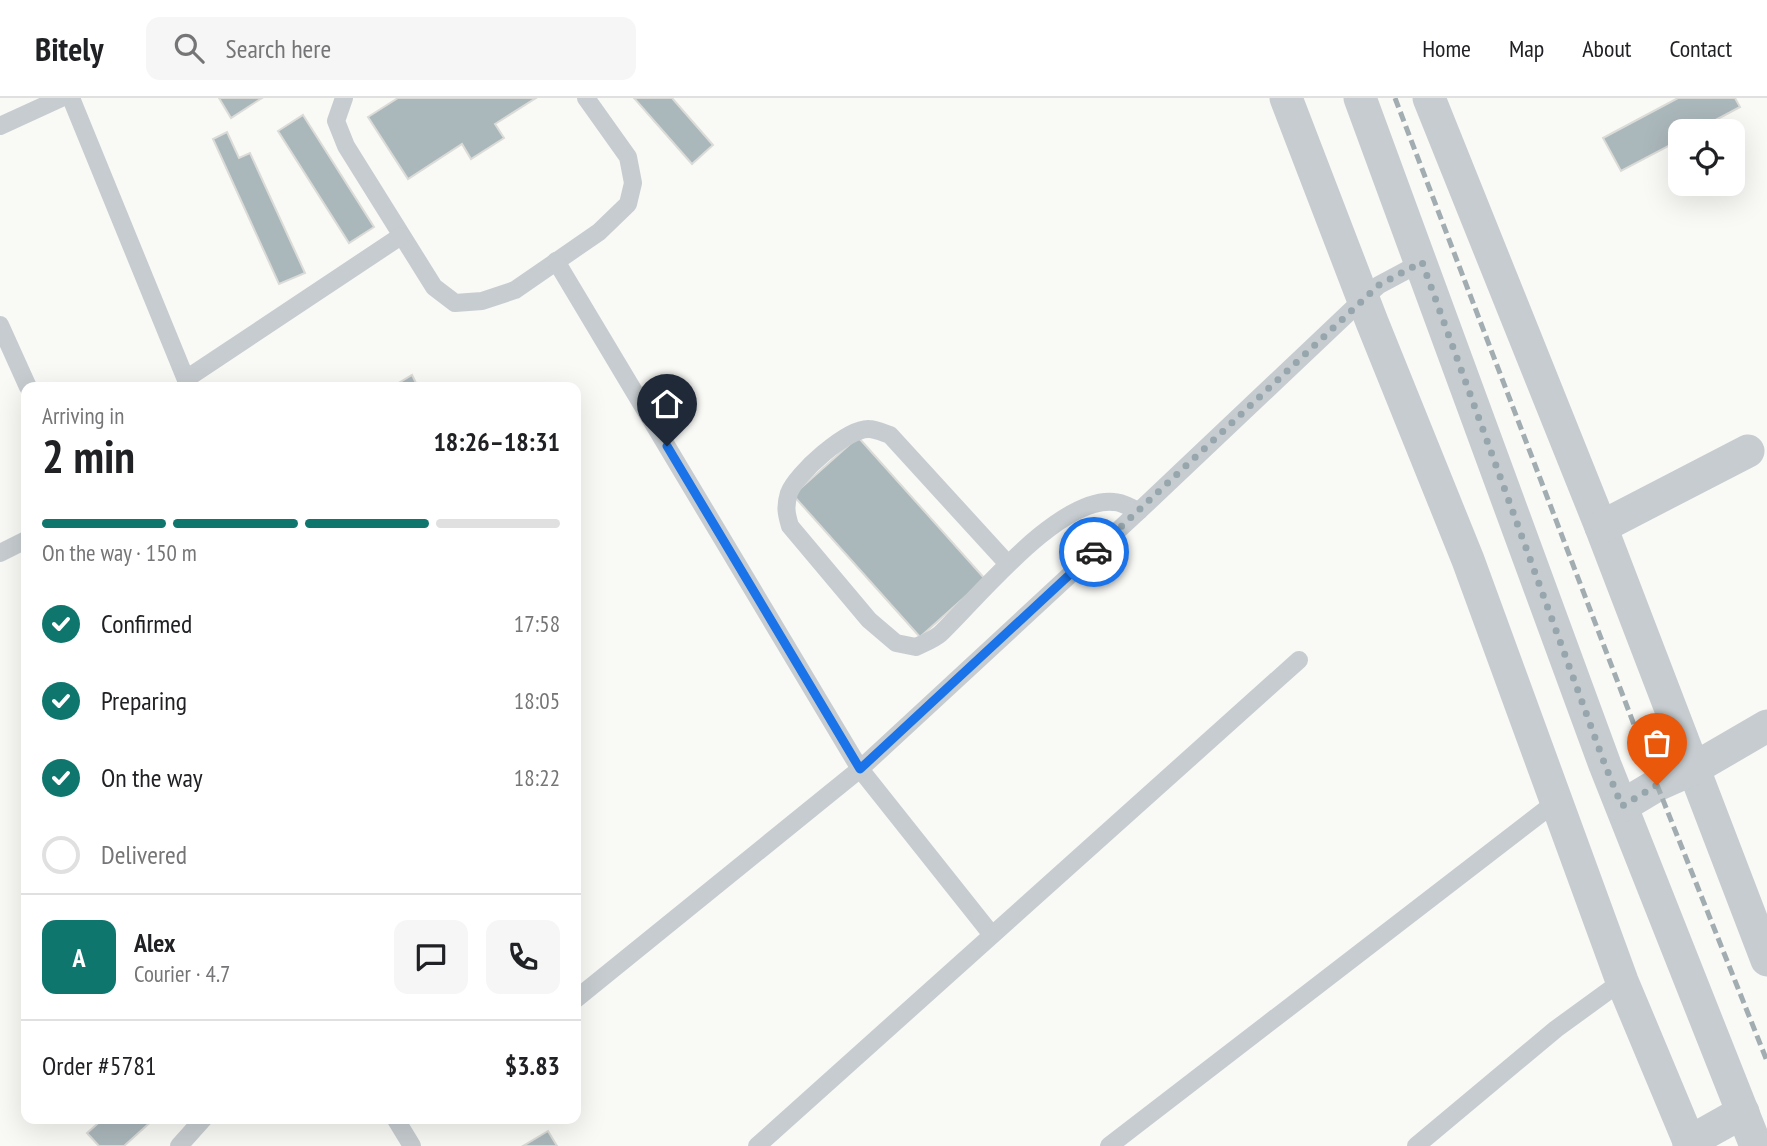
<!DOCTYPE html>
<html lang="en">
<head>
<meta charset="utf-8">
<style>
	:root { --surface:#fff; --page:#f6f6f6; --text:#202124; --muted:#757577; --line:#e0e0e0; --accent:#0f766e }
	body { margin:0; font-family:"PT Sans Narrow",sans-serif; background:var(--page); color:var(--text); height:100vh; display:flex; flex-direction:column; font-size:26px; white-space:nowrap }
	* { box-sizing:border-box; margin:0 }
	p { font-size:23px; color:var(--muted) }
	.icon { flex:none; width:38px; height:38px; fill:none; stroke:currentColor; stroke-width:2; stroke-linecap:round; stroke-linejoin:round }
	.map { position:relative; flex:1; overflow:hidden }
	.sheet { position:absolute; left:21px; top:284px; width:560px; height:742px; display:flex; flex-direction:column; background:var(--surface); border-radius:14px; box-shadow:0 7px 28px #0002 }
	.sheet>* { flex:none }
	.buttons { position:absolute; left:1668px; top:21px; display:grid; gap:14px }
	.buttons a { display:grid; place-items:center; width:77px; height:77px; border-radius:14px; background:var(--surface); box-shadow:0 7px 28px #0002; font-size:35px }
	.pin { position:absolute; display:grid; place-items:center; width:60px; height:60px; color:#fff; margin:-72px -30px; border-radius:50% 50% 50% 0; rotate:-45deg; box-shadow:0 0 7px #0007 }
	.pin .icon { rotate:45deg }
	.courier { position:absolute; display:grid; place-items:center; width:70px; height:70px; margin:-35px; border:5px solid #1a73e8; border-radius:50%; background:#fff; color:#222; box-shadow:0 2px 9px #0007 }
	.summary em { font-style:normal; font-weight:700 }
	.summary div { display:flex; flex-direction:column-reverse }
	.summary { display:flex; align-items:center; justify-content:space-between; height:119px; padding:0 21px }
	h1 { font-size:46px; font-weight:700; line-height:52px }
	.bar { display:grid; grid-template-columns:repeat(4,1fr); gap:10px 7px; align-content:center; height:84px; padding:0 21px }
	.bar i { height:9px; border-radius:5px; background:var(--line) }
	.bar .on { background:var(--accent) }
	.bar p { grid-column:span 4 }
	.line { display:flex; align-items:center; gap:18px; padding:0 21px; border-top:2px solid var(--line) }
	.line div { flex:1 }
	.round { display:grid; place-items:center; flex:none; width:74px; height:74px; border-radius:14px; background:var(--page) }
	ol { padding:0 21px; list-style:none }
	li { display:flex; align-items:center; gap:21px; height:77px }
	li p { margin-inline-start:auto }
	li .icon { padding:7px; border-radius:50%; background:var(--accent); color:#fff; stroke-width:4 }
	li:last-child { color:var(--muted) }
	li i { width:38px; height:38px; border:4px solid var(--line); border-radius:50% }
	header { display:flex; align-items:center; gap:42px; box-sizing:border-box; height:98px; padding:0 35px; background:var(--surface); border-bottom:2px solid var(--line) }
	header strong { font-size:33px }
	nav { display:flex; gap:38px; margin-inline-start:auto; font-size:24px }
	.search { width:490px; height:63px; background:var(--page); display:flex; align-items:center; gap:18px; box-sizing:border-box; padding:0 24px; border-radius:14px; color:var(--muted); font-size:26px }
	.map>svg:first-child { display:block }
</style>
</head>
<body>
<header>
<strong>Bitely</strong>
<div class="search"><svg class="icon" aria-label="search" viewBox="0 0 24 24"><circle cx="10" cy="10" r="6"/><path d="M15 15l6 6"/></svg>Search here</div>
<nav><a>Home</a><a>Map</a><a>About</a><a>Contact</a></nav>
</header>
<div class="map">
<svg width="1767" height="1048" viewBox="0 0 1767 1048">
	<rect width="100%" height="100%" fill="#f9f9f6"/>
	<g fill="#aab7bb" stroke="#dbdbd8" stroke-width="2">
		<polygon points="219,0 262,0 231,20"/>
		<polygon points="398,0 536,0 495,26 504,40 471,61 462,46 408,81 368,19"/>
		<polygon points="634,0 672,0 713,47 692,66"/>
		<polygon points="1678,0 1735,0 1740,9 1695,33 1680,33 1680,42 1621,73 1603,40"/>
		<polygon points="303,17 374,129 349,145 278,33"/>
		<polygon points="227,34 239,60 250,55 305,175 279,186 213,41"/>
		<polygon points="412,277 418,289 392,289"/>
		<polygon points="858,339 985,481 920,539 793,397"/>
		<polygon points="104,1020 155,1020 124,1048 99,1048 87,1035"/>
		<polygon points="548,1033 557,1048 523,1048"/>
	</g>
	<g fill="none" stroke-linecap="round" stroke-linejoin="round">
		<g stroke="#c6cccf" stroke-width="18">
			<polyline points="71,0 189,289"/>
			<polyline points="344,0 336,23 346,48 434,189 455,205 482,203 515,192 599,134 628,106 633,85 628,59 586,0"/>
			<polyline points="0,28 61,0"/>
			<polyline points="556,163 860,671 992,837"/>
			<polyline points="0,227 28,289"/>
			<polyline points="186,281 401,138"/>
			<polyline points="0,455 26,442"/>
			<path d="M 1007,465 L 890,337 C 884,335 875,331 869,331 C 847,330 796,376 789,395 C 785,408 786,415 790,428 L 869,522 L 896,545 L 916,549 C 924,545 933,542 940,536 C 977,501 1059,398 1114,404 C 1122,404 1131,410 1139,413"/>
			<polyline points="576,901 860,671 1139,413 1363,201 1379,187 1422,164"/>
			<polyline points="395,1020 412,1048"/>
			<polyline points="179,1048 204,1020"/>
			<polyline points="757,1048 1299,562"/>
			<polyline points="1109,1048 1557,703"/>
			<polyline points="1416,1048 1556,931 1622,883"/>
		</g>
		<g stroke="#c6cccf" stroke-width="33">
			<polyline points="1286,0 1372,224 1468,462 1622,883 1691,1048"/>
			<polyline points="1360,0 1605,667 1756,1048"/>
			<polyline points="1429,0 1601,429 1767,862"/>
			<polyline points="1601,429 1748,353"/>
			<polyline points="1622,708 1657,687 1693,671 1767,628"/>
			<polyline points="1689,1048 1702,1037 1743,1014"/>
		</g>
		<polyline stroke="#a2adb1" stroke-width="5" stroke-dasharray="10 5" stroke-linecap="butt" points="1395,0 1657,687 1767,963"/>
	</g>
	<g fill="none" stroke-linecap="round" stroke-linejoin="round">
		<polyline stroke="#96a6ac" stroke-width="7" stroke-dasharray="0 12.6" points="1094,454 1379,187 1422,164 1605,667 1622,708 1657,687"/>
		<polyline stroke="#1a73e8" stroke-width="9" points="667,348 860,671 1094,454"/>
	</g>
</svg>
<div class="buttons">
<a><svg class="icon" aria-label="locate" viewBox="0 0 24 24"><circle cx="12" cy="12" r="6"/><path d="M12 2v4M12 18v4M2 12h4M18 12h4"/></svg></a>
</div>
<div class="pin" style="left:1657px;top:687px;background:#ea580c"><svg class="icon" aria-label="bag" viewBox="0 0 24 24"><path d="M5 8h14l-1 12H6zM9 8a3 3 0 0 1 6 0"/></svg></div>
<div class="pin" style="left:667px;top:348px;background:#1f2937"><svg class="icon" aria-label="home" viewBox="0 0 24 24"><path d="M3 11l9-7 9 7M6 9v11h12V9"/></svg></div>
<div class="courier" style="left:1094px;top:454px"><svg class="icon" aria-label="car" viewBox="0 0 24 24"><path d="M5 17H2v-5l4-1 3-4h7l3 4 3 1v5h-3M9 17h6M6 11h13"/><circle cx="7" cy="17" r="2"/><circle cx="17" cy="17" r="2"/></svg></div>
<section class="sheet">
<div class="summary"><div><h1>2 min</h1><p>Arriving in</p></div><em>18:26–18:31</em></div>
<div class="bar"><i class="on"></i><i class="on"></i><i class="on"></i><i></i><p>On the way · 150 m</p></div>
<ol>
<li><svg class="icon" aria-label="check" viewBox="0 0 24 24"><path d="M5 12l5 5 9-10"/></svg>Confirmed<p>17:58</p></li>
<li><svg class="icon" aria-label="check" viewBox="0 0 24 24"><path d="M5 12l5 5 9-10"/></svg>Preparing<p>18:05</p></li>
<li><svg class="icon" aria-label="check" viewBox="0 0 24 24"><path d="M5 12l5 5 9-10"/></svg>On the way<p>18:22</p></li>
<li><i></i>Delivered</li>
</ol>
<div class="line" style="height:126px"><b class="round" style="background:var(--accent);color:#fff">A</b><div><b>Alex</b><p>Courier · 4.7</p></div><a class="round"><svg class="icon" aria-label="chat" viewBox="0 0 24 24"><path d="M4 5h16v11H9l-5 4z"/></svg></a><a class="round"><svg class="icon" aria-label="phone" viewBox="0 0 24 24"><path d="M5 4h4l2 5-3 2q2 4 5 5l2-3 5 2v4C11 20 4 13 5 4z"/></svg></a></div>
<div class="line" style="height:91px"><div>Order #5781</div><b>$3.83</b></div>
</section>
</div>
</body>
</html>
